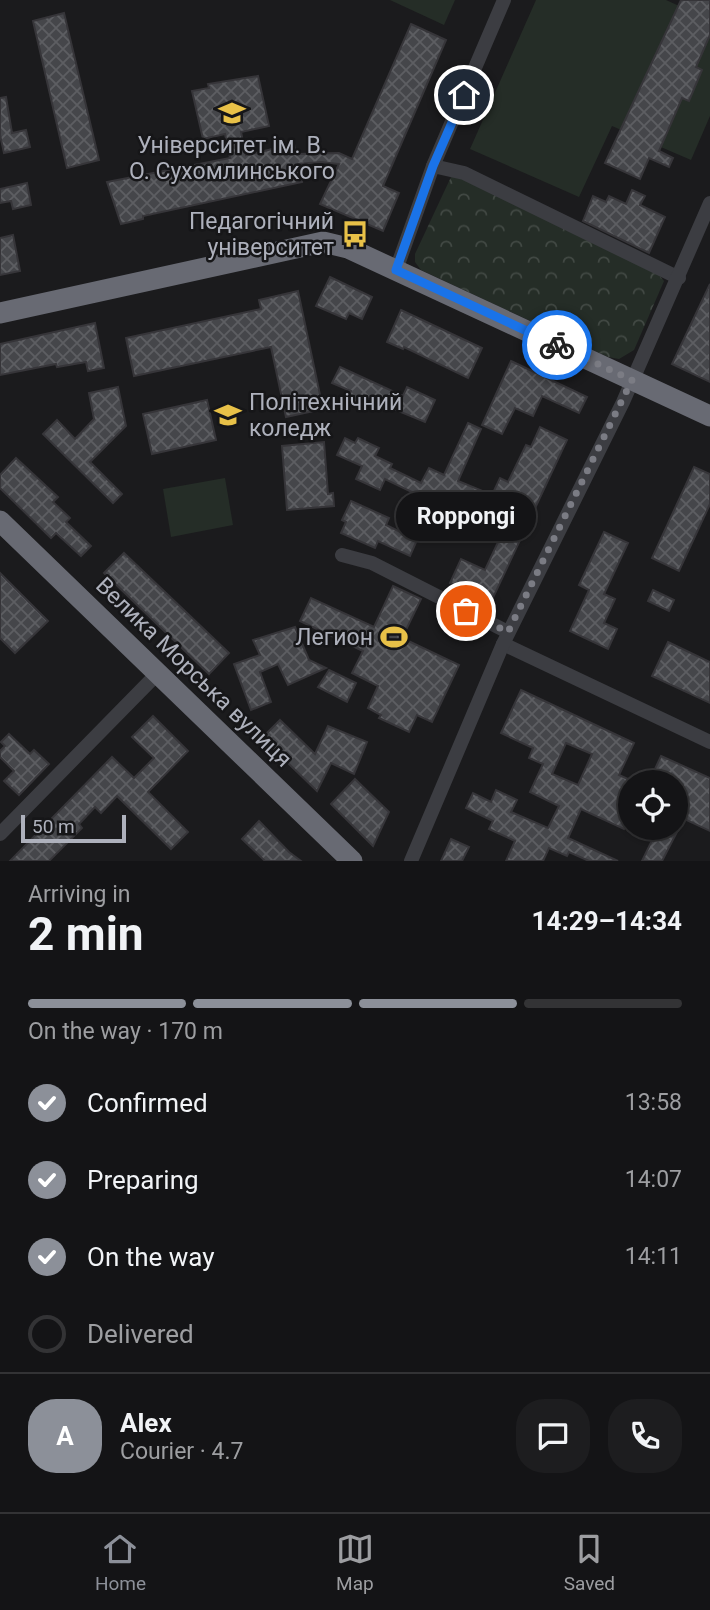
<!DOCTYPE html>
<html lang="en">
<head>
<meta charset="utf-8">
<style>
	:root { --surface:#141416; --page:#1d1d1f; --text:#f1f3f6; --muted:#9d9ea1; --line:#333335; --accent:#8c9099 }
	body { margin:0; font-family:Roboto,sans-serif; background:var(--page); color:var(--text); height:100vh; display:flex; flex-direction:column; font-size:26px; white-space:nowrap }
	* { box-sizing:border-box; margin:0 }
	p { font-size:23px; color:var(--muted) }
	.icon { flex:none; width:38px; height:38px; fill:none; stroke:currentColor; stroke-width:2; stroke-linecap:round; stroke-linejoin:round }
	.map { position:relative; height:861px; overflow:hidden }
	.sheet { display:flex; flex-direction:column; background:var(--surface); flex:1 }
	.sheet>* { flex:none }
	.buttons { position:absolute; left:618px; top:770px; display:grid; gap:14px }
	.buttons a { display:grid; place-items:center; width:70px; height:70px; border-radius:50%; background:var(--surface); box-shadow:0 2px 5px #0004,0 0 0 2px var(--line); font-size:35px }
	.scale { position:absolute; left:21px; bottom:18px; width:105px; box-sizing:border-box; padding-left:7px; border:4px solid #aeb1bc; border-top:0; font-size:19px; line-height:24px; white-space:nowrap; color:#aeb1bc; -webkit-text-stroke:5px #161618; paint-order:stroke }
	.pin { position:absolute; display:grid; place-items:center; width:60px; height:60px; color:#fff; margin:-30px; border:4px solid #fff; border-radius:50%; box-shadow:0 2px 7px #0007 }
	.courier { position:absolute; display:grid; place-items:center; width:70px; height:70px; margin:-35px; border:5px solid #1a73e8; border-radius:50%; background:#fff; color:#222; box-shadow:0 2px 9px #0007 }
	.bubble { position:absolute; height:49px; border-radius:24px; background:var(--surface); box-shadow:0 2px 5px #0004,0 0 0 2px var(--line); font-size:23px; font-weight:700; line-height:49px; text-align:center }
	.overview em { font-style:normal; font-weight:700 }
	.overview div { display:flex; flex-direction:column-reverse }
	.overview { display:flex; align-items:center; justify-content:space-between; height:119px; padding:0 28px }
	h1 { font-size:46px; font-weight:700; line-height:52px }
	.bar { display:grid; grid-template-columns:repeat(4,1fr); gap:10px 7px; align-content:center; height:84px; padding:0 28px }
	.bar i { height:9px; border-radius:5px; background:var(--line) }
	.bar .current { background:var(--accent) }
	.bar p { grid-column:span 4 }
	.line { display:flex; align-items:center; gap:18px; padding:0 28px; border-top:2px solid var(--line) }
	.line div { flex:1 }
	.round { display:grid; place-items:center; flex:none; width:74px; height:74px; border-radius:28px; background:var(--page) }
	ol { padding:0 28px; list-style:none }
	li { display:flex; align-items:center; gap:21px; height:77px }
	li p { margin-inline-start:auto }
	li .icon { padding:7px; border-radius:50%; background:var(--accent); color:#fff; stroke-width:4 }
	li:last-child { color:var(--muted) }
	li i { width:38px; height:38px; border:4px solid var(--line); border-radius:50% }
	.dock { display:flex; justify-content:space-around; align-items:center; height:98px; border-top:2px solid var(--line); background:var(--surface); font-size:19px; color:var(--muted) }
	.dock a { display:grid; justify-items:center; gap:4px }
	.dock .current { color:var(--accent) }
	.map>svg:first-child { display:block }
</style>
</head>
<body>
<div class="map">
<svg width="710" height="861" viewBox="0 0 710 861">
	<defs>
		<pattern id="park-crowns" width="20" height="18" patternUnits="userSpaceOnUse" patternTransform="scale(1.75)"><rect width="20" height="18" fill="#252d27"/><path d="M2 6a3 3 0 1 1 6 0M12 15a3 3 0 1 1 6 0" fill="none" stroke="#424944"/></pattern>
		<pattern id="building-cross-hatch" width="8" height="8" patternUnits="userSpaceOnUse" patternTransform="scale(1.75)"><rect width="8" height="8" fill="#45464a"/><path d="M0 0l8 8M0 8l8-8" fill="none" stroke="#5d5e62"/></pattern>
	</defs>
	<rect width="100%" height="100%" fill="#1b1b1d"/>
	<g fill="#252d27">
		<polygon points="390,0 455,0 444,25"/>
		<polygon points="536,0 666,0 710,20 710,116 691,160 612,126 579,197 470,149"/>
		<polygon points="225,478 233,525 171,537 163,489"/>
	</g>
	<polygon fill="url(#park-crowns)" points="451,177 458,177 655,270 664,281 634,350 619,359 608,357 421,270 415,262 415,254"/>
	<g fill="url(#building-cross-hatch)" stroke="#363539" stroke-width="2" fill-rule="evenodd">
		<polygon points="681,0 710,0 710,35 696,67 702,70 689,101 682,98 659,151 673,158 669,167 649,158 640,179 605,163"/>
		<polygon points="64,13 99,160 67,168 33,21"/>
		<polygon points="411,24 446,40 383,186 399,193 383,231 320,204 339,164 321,162 298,164 302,182 143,216 143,219 121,224 107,182 230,158 225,134 203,139 192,91 209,88 208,84 258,76 269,126 241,132 246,155 294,144 296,154 339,153 352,159"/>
		<polygon points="6,97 12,133 26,130 30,147 4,153 0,135 0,98"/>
		<polygon points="27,183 31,205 13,209 11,201 0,203 0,189"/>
		<polygon points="632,190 645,196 640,205 665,217 649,253 583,221 593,196 606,202 609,196 626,204"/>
		<polygon points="13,235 20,271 0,275 0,238"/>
		<polygon points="330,277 372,297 362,319 349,313 346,319 316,306"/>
		<polygon points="710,284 710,382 672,364"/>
		<polygon points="298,291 323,409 286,417 271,347 134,376 126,338 261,309 259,300"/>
		<polygon points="401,310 482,348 468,378 404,347 403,349 387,342"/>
		<polygon points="95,323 104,368 88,371 86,362 57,367 56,364 0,375 0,344"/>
		<polygon points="511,361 587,397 579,413 542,396 533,416 515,408 502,434 482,425"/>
		<polygon points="340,367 403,396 407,387 435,400 425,422 367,398 362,409 346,402 351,391 332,383"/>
		<polygon points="118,387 126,426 90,462 122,494 113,503 43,434 57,420 75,439 94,419 89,393"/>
		<polygon points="207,400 216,440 152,454 143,414"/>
		<polygon points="468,423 481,429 458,481 492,495 500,478 508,482 526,445 531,447 540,427 567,440 491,602 450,583 461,559 485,570 507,523 472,506 461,529 408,505 414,493 385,479 380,490 356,479 362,466 337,455 345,438 355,443 358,438 379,448 375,456 392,464 390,468 421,483 429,468 444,475"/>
		<polygon points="324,442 328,494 333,493 334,506 287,510 282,446"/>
		<polygon points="16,458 58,497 53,502 70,518 66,522 91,546 81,556 56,533 51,538 0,488 0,475"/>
		<polygon points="694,467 710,474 710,504 679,571 652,558"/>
		<polygon points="351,501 389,518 386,525 417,540 410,556 378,541 375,548 341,533 346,522 342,520"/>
		<polygon points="604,532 628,543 604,594 615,599 604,623 617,629 608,649 570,631 589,590 579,585"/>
		<polygon points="124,553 229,653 209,674 104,573"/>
		<polygon points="0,573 48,621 15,653 0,638"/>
		<polygon points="393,586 421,599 402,638 459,665 432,722 417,715 409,732 379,718 381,715 368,708 378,686 352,673 363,651 300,621 311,598 374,627"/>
		<polygon points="653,590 674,600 669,611 648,601"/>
		<polygon points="295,627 309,660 326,668 288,685 278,664 260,672 271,702 251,710 234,664 260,655 253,640"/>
		<polygon points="668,642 710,662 710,703 652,676"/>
		<polygon points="329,670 356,683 347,702 318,687"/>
		<path d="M 521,690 L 634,743 L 619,775 L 630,780 L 630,815 L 624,829 L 581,809 L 568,838 L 618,861 L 589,861 L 569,852 L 567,856 L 549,848 L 543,861 L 506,861 L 515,841 L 489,829 L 493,821 L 466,808 L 473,793 L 491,802 L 496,790 L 517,800 L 511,812 L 548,828 L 559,806 L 530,792 L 543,764 L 529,758 L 533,748 L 501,733 ZM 566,743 L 592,754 L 578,785 L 552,774 Z"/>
		<polygon points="153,716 188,751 148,792 188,832 171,849 117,796 101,813 95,807 79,824 82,828 49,861 10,861 112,757 134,778 154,758 132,737"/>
		<polygon points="280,720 315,754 328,726 367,742 354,774 331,763 317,791 262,738"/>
		<polygon points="9,734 30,754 34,750 49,764 19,795 4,781 14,771 0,757 0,751 5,746 1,742"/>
		<polygon points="661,756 710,778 710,831 676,815 676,782 649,782"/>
		<polygon points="355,779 389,812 373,846 331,804"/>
		<polygon points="259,821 289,852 301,861 265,861 242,839"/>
		<polygon points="658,828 679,828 662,861 642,861"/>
		<polygon points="451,839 469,847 462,861 441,861"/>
	</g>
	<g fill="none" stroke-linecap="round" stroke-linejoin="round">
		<g stroke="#3c3d42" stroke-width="14">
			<polyline points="433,166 464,173 679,278"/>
			<polyline points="396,270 433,166 504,0"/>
			<polyline points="342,555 372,563 508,632"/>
			<polyline points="503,644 710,742"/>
			<polyline points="0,834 157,674"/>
			<polyline points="411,861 503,644 623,402 710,203"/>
		</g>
		<g stroke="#686a73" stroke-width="21">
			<polyline points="0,313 323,242 348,248 710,416"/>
			<polyline points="0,521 352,861"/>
		</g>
	</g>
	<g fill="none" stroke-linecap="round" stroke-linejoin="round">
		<polyline stroke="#7b7c84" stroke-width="7" stroke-dasharray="0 12.6" points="466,611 508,632 632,380 557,345"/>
		<polyline stroke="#1a73e8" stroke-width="9" points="464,95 433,166 396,270 557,345"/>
	</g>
	<defs>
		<symbol id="university-bare" viewBox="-9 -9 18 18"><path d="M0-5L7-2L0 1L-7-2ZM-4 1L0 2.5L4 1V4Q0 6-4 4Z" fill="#e8c148" stroke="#161618" stroke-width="2.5" paint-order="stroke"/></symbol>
		<symbol id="bus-bare" viewBox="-9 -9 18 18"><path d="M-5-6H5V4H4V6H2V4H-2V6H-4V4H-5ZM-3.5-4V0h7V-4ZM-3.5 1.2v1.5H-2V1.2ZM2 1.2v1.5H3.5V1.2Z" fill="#e8c148" stroke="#161618" stroke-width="2.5" paint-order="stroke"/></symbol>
		<symbol id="stadium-bare" viewBox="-9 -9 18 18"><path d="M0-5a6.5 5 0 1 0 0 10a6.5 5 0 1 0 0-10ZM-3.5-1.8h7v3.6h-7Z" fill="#e8c148" stroke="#161618" stroke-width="2.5" paint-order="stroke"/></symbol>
	</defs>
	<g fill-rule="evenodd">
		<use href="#university-bare" x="213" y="94" width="38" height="38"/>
		<use href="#bus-bare" x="336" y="215" width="38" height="38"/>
		<use href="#university-bare" x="209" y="396" width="38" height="38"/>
		<use href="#stadium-bare" x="375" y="618" width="38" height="38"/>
	</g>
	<g text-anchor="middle" stroke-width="5" stroke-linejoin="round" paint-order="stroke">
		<g font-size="23" fill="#aeb1bc" stroke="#161618" text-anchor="end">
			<text x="232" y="153" text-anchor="middle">Університет ім. В.<tspan x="232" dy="26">О. Сухомлинського</tspan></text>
			<text x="334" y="229">Педагогічний<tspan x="334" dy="26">університет</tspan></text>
			<text x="249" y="410" text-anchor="start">Політехнічний<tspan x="249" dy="26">коледж</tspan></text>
			<text x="373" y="645">Легион</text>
		</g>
		<g font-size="23" fill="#aeb1bc" stroke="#161618">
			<text transform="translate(194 672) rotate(44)" y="8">Велика Морська вулиця</text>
		</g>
	</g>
</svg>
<div class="buttons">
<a><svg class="icon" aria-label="locate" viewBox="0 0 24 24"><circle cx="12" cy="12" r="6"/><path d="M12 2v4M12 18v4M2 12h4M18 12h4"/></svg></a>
</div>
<div class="scale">50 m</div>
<div class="pin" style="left:466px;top:611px;background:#ea580c"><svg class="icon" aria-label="bag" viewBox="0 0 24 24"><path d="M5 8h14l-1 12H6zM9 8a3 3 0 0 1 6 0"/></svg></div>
<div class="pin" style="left:464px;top:95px;background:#1f2937"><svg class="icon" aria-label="home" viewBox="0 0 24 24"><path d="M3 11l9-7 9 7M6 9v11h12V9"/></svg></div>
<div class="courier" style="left:557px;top:345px"><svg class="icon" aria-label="bike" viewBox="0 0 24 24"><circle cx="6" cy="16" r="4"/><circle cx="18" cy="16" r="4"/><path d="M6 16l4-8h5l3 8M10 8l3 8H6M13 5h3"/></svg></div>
<div class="bubble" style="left:396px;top:492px;width:140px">Roppongi</div>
</div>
<section class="sheet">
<div class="overview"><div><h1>2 min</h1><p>Arriving in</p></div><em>14:29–14:34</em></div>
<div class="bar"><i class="current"></i><i class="current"></i><i class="current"></i><i></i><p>On the way · 170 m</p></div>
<ol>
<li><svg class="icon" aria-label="check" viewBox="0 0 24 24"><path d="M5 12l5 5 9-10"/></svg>Confirmed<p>13:58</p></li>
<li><svg class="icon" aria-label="check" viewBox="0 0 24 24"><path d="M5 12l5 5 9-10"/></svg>Preparing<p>14:07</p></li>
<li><svg class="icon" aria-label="check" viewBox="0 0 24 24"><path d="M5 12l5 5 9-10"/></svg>On the way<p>14:11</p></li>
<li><i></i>Delivered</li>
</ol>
<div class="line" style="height:126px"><b class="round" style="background:var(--accent);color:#fff">A</b><div><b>Alex</b><p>Courier · 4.7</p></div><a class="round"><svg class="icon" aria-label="chat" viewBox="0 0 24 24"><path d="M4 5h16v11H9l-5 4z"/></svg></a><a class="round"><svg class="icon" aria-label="phone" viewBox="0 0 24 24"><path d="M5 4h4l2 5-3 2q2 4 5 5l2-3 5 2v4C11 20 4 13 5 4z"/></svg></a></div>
</section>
<nav class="dock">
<a class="current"><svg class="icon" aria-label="home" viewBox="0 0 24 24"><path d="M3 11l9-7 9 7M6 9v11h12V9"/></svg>Home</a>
<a><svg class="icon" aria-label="map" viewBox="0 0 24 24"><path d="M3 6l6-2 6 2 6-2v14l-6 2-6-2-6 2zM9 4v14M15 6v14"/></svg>Map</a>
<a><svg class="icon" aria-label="saved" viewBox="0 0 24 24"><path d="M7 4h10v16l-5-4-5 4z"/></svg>Saved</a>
</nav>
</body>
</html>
